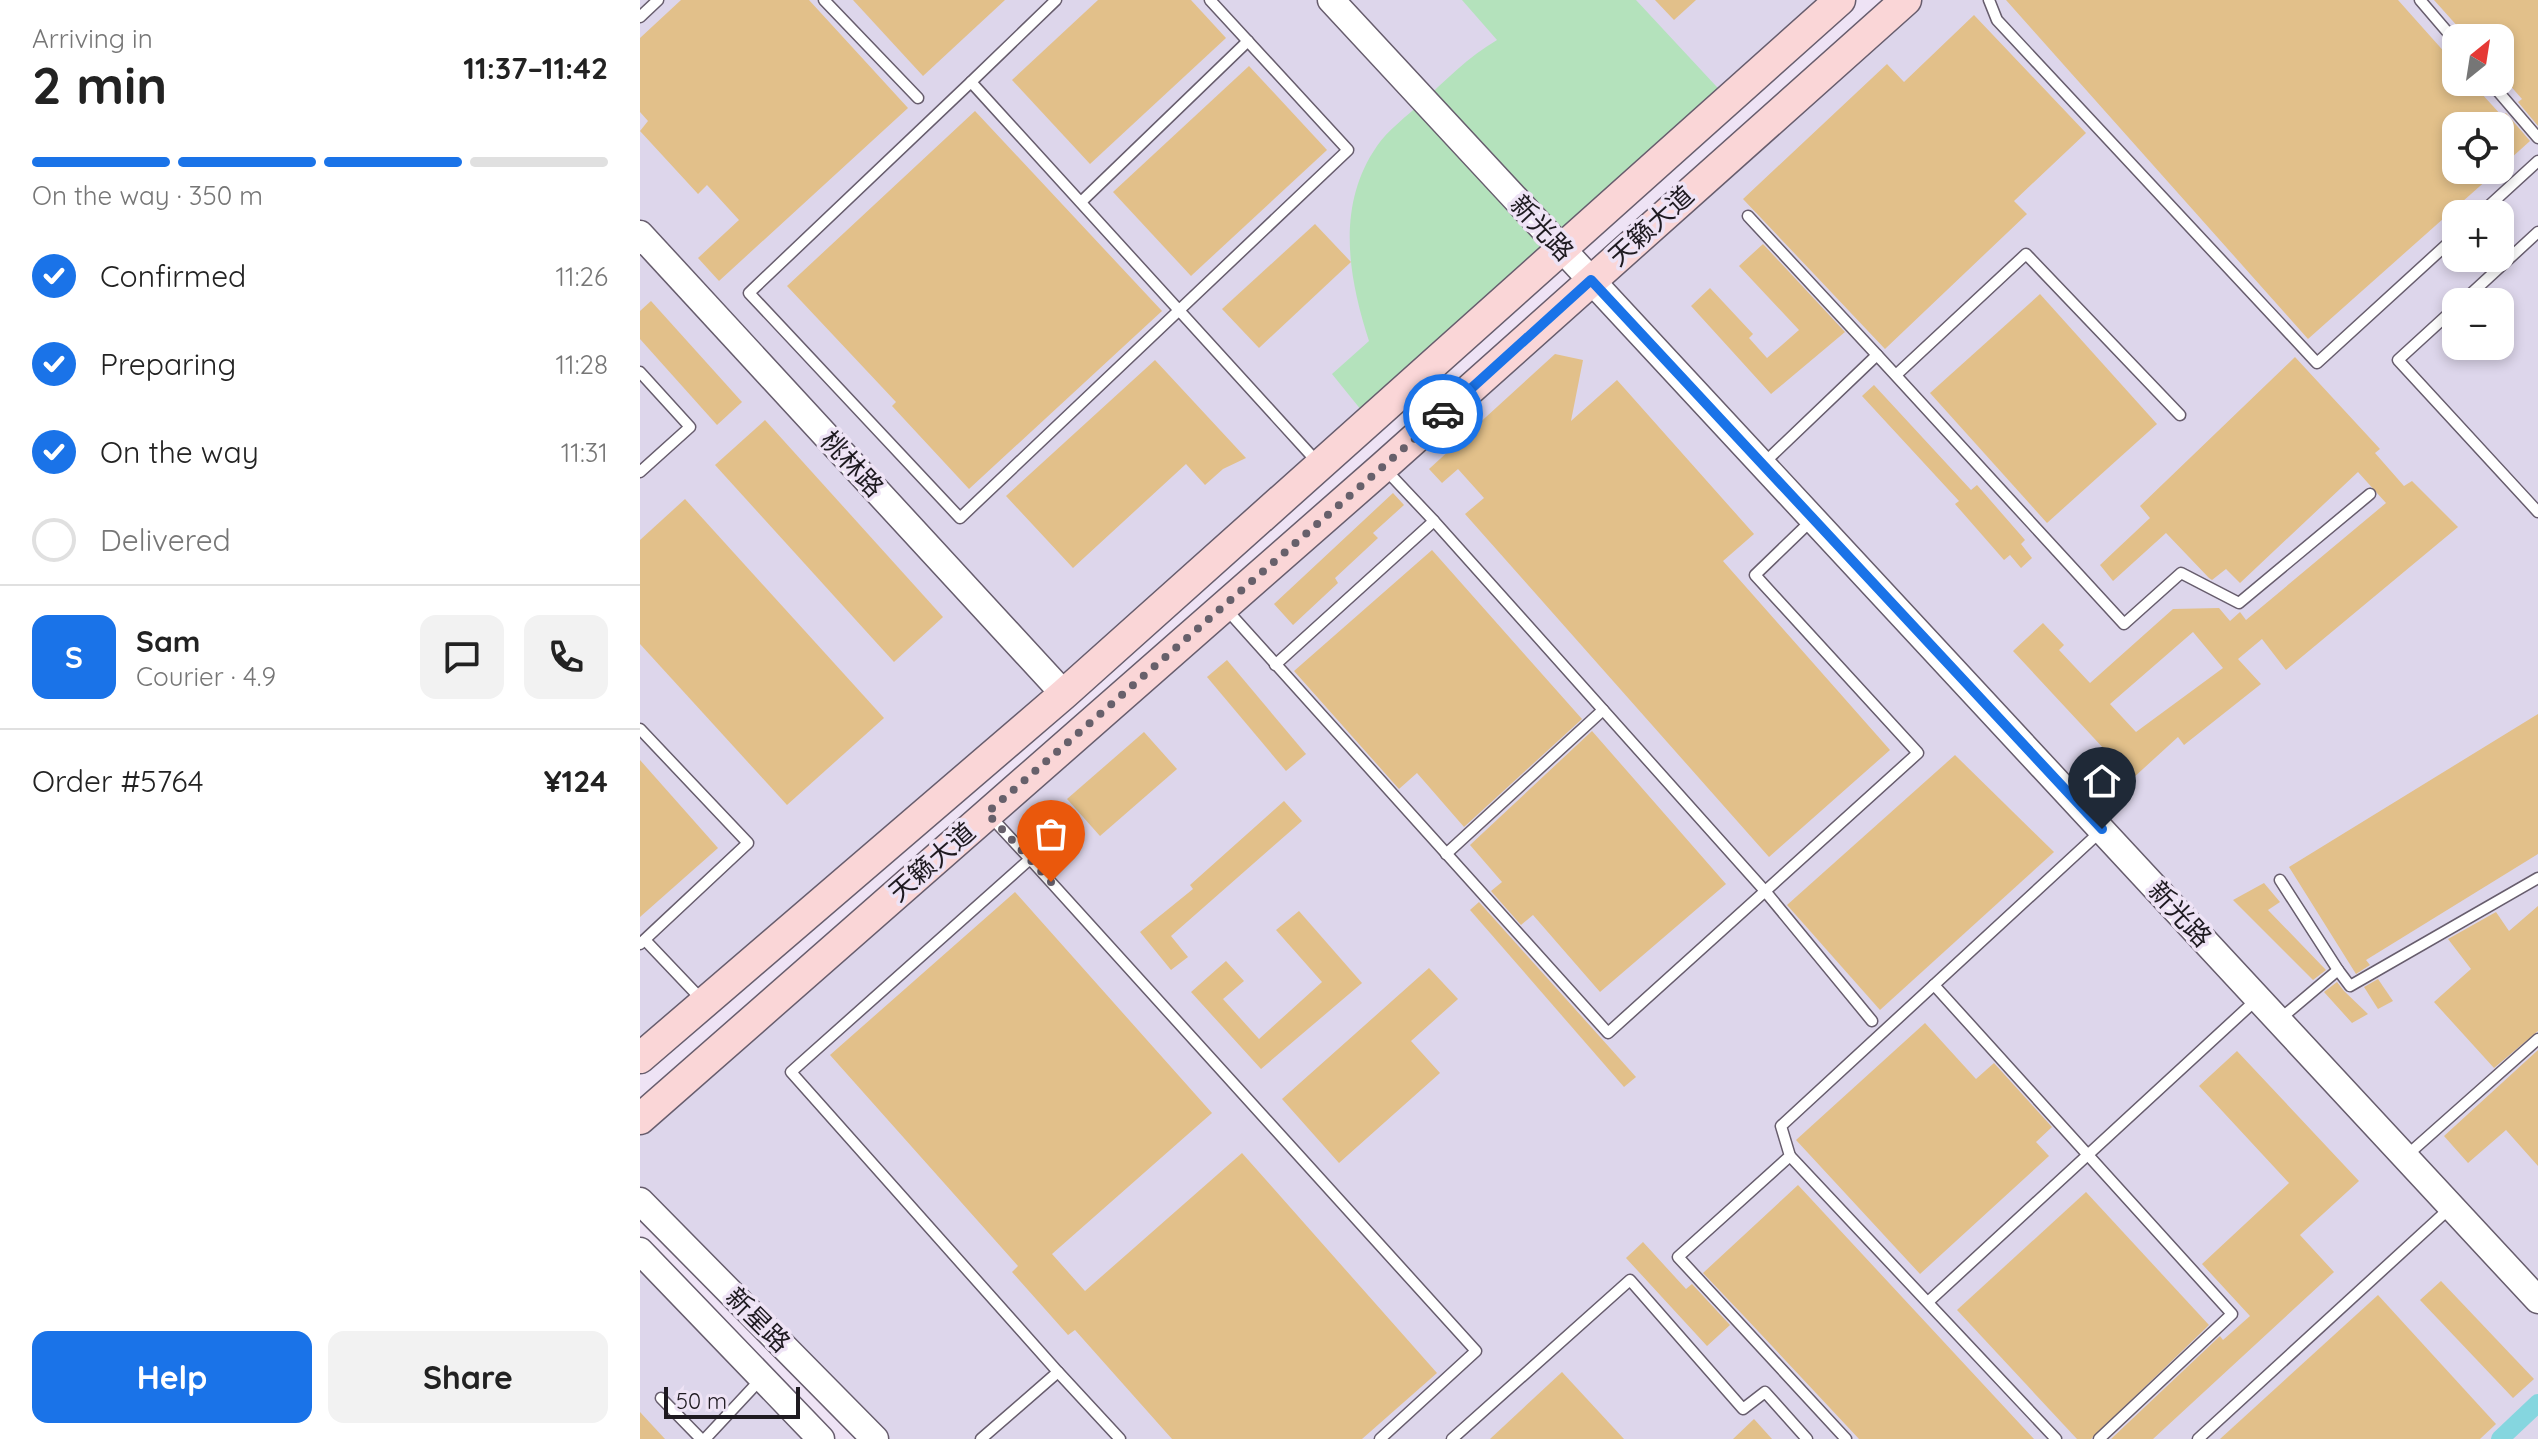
<!DOCTYPE html>
<html lang="en">
<head>
<meta charset="utf-8">
<style>
	:root { --surface:#fff; --page:#f2f2f2; --text:#222; --muted:#767676; --line:#e0e0e0; --accent:#1a73e8 }
	body { margin:0; font-family:Quicksand,"Noto Sans SC",sans-serif; background:var(--page); color:var(--text); height:100vh; display:flex; flex-direction:column; font-size:30px; white-space:nowrap }
	* { box-sizing:border-box; margin:0 }
	p { font-size:26px; color:var(--muted) }
	.icon { flex:none; width:44px; height:44px; fill:none; stroke:currentColor; stroke-width:2; stroke-linecap:round; stroke-linejoin:round }
	.map { position:relative; flex:1; overflow:hidden }
	.details { display:flex; flex-direction:column; background:var(--surface); width:640px }
	.details>* { flex:none }
	.needle { width:52px; rotate:30deg }
	.controls { position:absolute; left:1802px; top:24px; display:grid; gap:16px }
	.controls a { display:grid; place-items:center; width:72px; height:72px; border-radius:16px; background:var(--surface); box-shadow:0 4px 12px #0003; font-size:40px }
	.scale { position:absolute; left:24px; bottom:20px; width:136px; box-sizing:border-box; padding-left:8px; border:4px solid #1e1a20; border-top:0; font-size:22px; line-height:28px; white-space:nowrap; color:#1e1a20; -webkit-text-stroke:6px #eee3f5; paint-order:stroke }
	.pin { position:absolute; display:grid; place-items:center; width:68px; height:68px; color:#fff; margin:-82px -34px; border-radius:50% 50% 50% 0; rotate:-45deg; box-shadow:0 0 8px #0007 }
	.pin .icon { rotate:45deg }
	.courier { position:absolute; display:grid; place-items:center; width:80px; height:80px; margin:-40px; border:6px solid #1a73e8; border-radius:50%; background:#fff; color:#222; box-shadow:0 2px 10px #0007 }
	.head em { font-style:normal; font-weight:700 }
	.head div { display:flex; flex-direction:column-reverse }
	.head { display:flex; align-items:center; justify-content:space-between; height:136px; padding:0 32px }
	h1 { font-size:52px; font-weight:700; line-height:60px }
	.bar { display:grid; grid-template-columns:repeat(4,1fr); gap:12px 8px; align-content:center; height:96px; padding:0 32px }
	.bar i { height:10px; border-radius:6px; background:var(--line) }
	.bar .selected { background:var(--accent) }
	.bar p { grid-column:span 4 }
	.line { display:flex; align-items:center; gap:20px; padding:0 32px; border-top:2px solid var(--line) }
	.line div { flex:1 }
	.round { display:grid; place-items:center; flex:none; width:84px; height:84px; border-radius:16px; background:var(--page) }
	ol { padding:0 32px; list-style:none }
	li { display:flex; align-items:center; gap:24px; height:88px }
	li p { margin-inline-start:auto }
	li .icon { padding:8px; border-radius:50%; background:var(--accent); color:#fff; stroke-width:4 }
	li:last-child { color:var(--muted) }
	li i { width:44px; height:44px; border:4px solid var(--line); border-radius:50% }
	.cta { display:flex; gap:16px; margin-top:auto; padding:16px 32px }
	.cta a { flex:1; height:92px; border-radius:16px; background:var(--accent); color:#fff; font-size:32px; font-weight:700; line-height:92px; text-align:center }
	.cta a+a { background:var(--page); color:var(--text) }
	main { display:flex; flex:1; min-height:0 }
	.map>svg:first-child { display:block }
</style>
</head>
<body>
<main>
<section class="details">
<div class="head"><div><h1>2 min</h1><p>Arriving in</p></div><em>11:37–11:42</em></div>
<div class="bar"><i class="selected"></i><i class="selected"></i><i class="selected"></i><i></i><p>On the way · 350 m</p></div>
<ol>
<li><svg class="icon" aria-label="check" viewBox="0 0 24 24"><path d="M5 12l5 5 9-10"/></svg>Confirmed<p>11:26</p></li>
<li><svg class="icon" aria-label="check" viewBox="0 0 24 24"><path d="M5 12l5 5 9-10"/></svg>Preparing<p>11:28</p></li>
<li><svg class="icon" aria-label="check" viewBox="0 0 24 24"><path d="M5 12l5 5 9-10"/></svg>On the way<p>11:31</p></li>
<li><i></i>Delivered</li>
</ol>
<div class="line" style="height:144px"><b class="round" style="background:var(--accent);color:#fff">S</b><div><b>Sam</b><p>Courier · 4.9</p></div><a class="round"><svg class="icon" aria-label="chat" viewBox="0 0 24 24"><path d="M4 5h16v11H9l-5 4z"/></svg></a><a class="round"><svg class="icon" aria-label="phone" viewBox="0 0 24 24"><path d="M5 4h4l2 5-3 2q2 4 5 5l2-3 5 2v4C11 20 4 13 5 4z"/></svg></a></div>
<div class="line" style="height:104px"><div>Order #5764</div><b>¥124</b></div>
<div class="cta"><a>Help</a><a>Share</a></div>
</section>
<div class="map">
<svg width="1898" height="1439" viewBox="0 0 1898 1439">
	<rect width="100%" height="100%" fill="#eee3f5"/>
	<g fill="#ddd6eb" fill-rule="evenodd">
		<polygon points="0,0 1200,0 0,1058"/>
		<path d="M 1266,0 L 1898,0 L 1898,1439 L 229,1439 L 0,1202 L 0,1119 ZM 1816,38 L 1860,38 L 1860,82 L 1816,82 ZM 1816,126 L 1860,126 L 1860,170 L 1816,170 ZM 1816,214 L 1860,214 L 1860,258 L 1816,258 ZM 1816,302 L 1860,302 L 1860,346 L 1816,346 Z"/>
		<polygon points="0,1251 181,1439 0,1439"/>
	</g>
	<path fill="#b4e2bc" d="M 822,0 L 996,0 L 1089,100 L 730,421 L 692,374 L 729,341 C 708,276 696,205 737,146 C 748,130 767,116 781,103 C 806,80 828,57 857,40 Z"/>
	<g fill="none" stroke-linecap="round" stroke-linejoin="round">
		<polyline stroke="#85d6df" stroke-width="18" points="1860,1439 1898,1403"/>
	</g>
	<g fill="#e2c08a" fill-rule="evenodd">
		<polygon points="41,0 169,0 268,108 79,281 58,258 99,220 67,185 58,194 0,131 8,121 0,112 0,38"/>
		<polygon points="213,0 365,0 283,76"/>
		<polygon points="458,0 551,0 586,38 450,164 372,80"/>
		<polygon points="1015,0 1056,0 1034,20"/>
		<polygon points="1366,0 1758,0 1816,65 1816,82 1831,82 1862,116 1866,113 1890,141 1860,168 1860,126 1816,126 1816,170 1858,170 1668,339"/>
		<polygon points="1794,0 1898,0 1898,126 1878,102 1882,99 1860,74 1860,38 1828,38"/>
		<polygon points="1334,15 1446,133 1374,201 1387,214 1245,349 1103,199 1247,64 1264,82"/>
		<polygon points="609,66 687,150 551,276 473,192"/>
		<polygon points="335,111 522,311 329,489 252,406 256,402 147,286"/>
		<polygon points="675,224 711,262 619,348 582,309"/>
		<polygon points="1123,244 1205,332 1131,394 1051,306 1070,288 1113,334 1109,338 1127,358 1159,330 1099,266"/>
		<polygon points="1400,294 1517,424 1407,523 1290,393"/>
		<polygon points="11,301 102,402 77,425 0,339 0,311"/>
		<polygon points="915,354 943,360 931,421 977,380 1114,534 1083,561 1250,750 1129,857 825,514 844,498 818,469 802,483 789,469"/>
		<path d="M 1655,357 L 1740,449 L 1735,453 L 1764,486 L 1772,481 L 1818,527 L 1646,670 L 1622,639 L 1598,659 L 1621,684 L 1544,745 L 1538,737 L 1492,779 L 1373,651 L 1403,623 L 1424,645 L 1419,650 L 1450,683 L 1533,609 L 1579,608 L 1590,621 L 1600,612 L 1606,620 L 1746,503 L 1718,472 L 1600,583 L 1586,569 L 1572,580 L 1569,578 L 1526,533 L 1473,581 L 1460,565 L 1510,518 L 1500,506 ZM 1553,632 L 1583,668 L 1496,732 L 1470,704 Z"/>
		<polygon points="515,360 606,458 583,469 565,485 546,464 433,568 366,496"/>
		<polygon points="1234,385 1331,490 1337,485 1385,540 1381,544 1392,558 1381,568 1370,555 1364,560 1315,504 1319,501 1222,396"/>
		<polygon points="125,420 303,617 254,662 75,465"/>
		<polygon points="753,493 764,505 733,533 738,538 695,578 698,583 653,625 634,604"/>
		<polygon points="45,499 244,718 147,805 0,644 0,540"/>
		<polygon points="792,550 942,719 824,827 777,773 759,789 654,671"/>
		<polygon points="587,660 666,754 646,771 567,677"/>
		<polygon points="1898,714 1898,854 1726,960 1730,965 1716,974 1649,867"/>
		<polygon points="952,731 1086,884 960,992 893,915 881,925 851,891 862,882 830,845"/>
		<polygon points="504,732 537,769 460,836 427,799"/>
		<polygon points="1315,755 1414,852 1240,1010 1147,905"/>
		<polygon points="0,760 78,848 0,917"/>
		<polygon points="644,801 662,821 531,936 548,957 531,970 500,932 553,889 550,885"/>
		<polygon points="1624,883 1640,902 1628,910 1686,970 1673,980 1593,900"/>
		<polygon points="375,892 572,1113 412,1254 445,1291 602,1153 797,1373 722,1439 532,1439 435,1330 428,1335 372,1272 378,1266 190,1055"/>
		<polygon points="839,902 996,1077 984,1087 830,910"/>
		<polygon points="1898,906 1898,1031 1854,1068 1794,1002 1831,969 1808,939 1856,912 1869,931"/>
		<polygon points="659,911 722,983 621,1069 551,992 586,961 604,981 583,999 619,1039 682,982 636,930"/>
		<polygon points="789,968 818,999 771,1041 800,1073 699,1163 642,1099"/>
		<polygon points="1738,979 1753,1001 1738,1009 1724,987"/>
		<polygon points="1697,982 1704,991 1728,1014 1712,1023 1684,992"/>
		<polygon points="1285,1023 1336,1079 1354,1063 1412,1127 1396,1142 1409,1156 1280,1274 1156,1140"/>
		<polygon points="1898,1050 1898,1166 1866,1130 1828,1163 1804,1136"/>
		<polygon points="1597,1051 1719,1181 1660,1235 1694,1272 1513,1439 1471,1439 1580,1336 1583,1340 1610,1316 1562,1264 1649,1183 1559,1086"/>
		<polygon points="1158,1185 1394,1439 1219,1439 1102,1314 1063,1273"/>
		<polygon points="1446,1192 1569,1325 1451,1439 1437,1439 1317,1310"/>
		<polygon points="1003,1242 1046,1289 1052,1284 1090,1325 1067,1346 986,1258"/>
		<polygon points="1801,1281 1894,1379 1873,1398 1780,1300"/>
		<polygon points="1738,1295 1856,1424 1840,1439 1580,1439"/>
		<polygon points="922,1372 984,1439 850,1439"/>
		<polygon points="0,1412 25,1439 0,1439"/>
		<polygon points="1114,1419 1132,1439 1093,1439"/>
	</g>
	<g fill="none" stroke-linecap="round" stroke-linejoin="round">
		<defs>
			<g id="service">
				<polyline points="184,0 278,98"/>
				<path d="M 570,0 L 708,150 L 320,518 L 109,293 L 331,82 C 447,209 563,336 679,464"/>
				<polyline points="1349,0 1357,20 1677,363 1816,236"/>
				<polyline points="1780,0 1816,42"/>
				<polyline points="0,17 18,0"/>
				<polyline points="331,82 416,0"/>
				<polyline points="1850,82 1898,138"/>
				<polyline points="441,202 608,41"/>
				<polyline points="1840,214 1898,161"/>
				<polyline points="1108,216 1237,355"/>
				<polyline points="1822,302 1898,232"/>
				<polyline points="1816,307 1758,360 1898,512"/>
				<polyline points="0,372 50,427 0,472"/>
				<polyline points="1256,375 1386,254 1540,415"/>
				<polyline points="1124,463 1237,355 1484,624 1541,573 1599,603 1730,494"/>
				<polyline points="794,521 1125,891 1232,1021"/>
				<polyline points="587,610 968,1033 1278,753 1115,575 1172,520"/>
				<polyline points="635,665 794,521 744,468"/>
				<polyline points="0,729 108,843 0,944"/>
				<polyline points="350,816 390,859"/>
				<polyline points="806,854 963,710"/>
				<polyline points="1640,880 1698,970"/>
				<polyline points="5,940 63,1001"/>
				<polyline points="1294,985 1592,1314 1459,1439"/>
				<polyline points="1640,1019 1698,970 1710,986 1898,878"/>
				<polyline points="1150,1156 1416,1439"/>
				<polyline points="1765,1157 1898,1039"/>
				<polyline points="1288,1302 1616,1000"/>
				<polyline points="418,1372 480,1439"/>
				<polyline points="21,1398 61,1439"/>
				<polyline points="65,1439 121,1379"/>
				<polyline points="341,1439 418,1372 151,1072 390,859 836,1351 740,1439"/>
				<polyline points="812,1439 990,1280 1103,1409 1125,1392 1167,1439"/>
				<polyline points="1206,1439 1038,1257 1150,1156 1141,1126 1461,831"/>
				<polyline points="1558,1439 1810,1208"/>
			</g>
			<g id="tertiary">
				<polyline points="691,0 1898,1300"/>
				<polyline points="0,234 424,694"/>
				<polyline points="0,1201 235,1439"/>
				<polyline points="0,1251 181,1439"/>
			</g>
			<g id="secondary">
				<polyline points="0,1058 424,694 1200,0"/>
				<polyline points="0,1119 743,467 1266,0"/>
			</g>
		</defs>
		<use href="#service" stroke="#675d6d" stroke-width="13"/>
		<use href="#tertiary" stroke="#675d6d" stroke-width="29"/>
		<use href="#secondary" stroke="#675d6d" stroke-width="33"/>
		<use href="#service" stroke="#fff" stroke-width="10"/>
		<use href="#tertiary" stroke="#fff" stroke-width="26"/>
		<use href="#secondary" stroke="#fad6d7" stroke-width="30"/>
	</g>
	<g fill="none" stroke-linecap="round" stroke-linejoin="round">
		<polyline stroke="#67606b" stroke-width="8" stroke-dasharray="0 14.4" points="411,882 347,813 803,414"/>
		<polyline stroke="#1a73e8" stroke-width="10" points="803,414 951,280 1462,829"/>
	</g>
	<g text-anchor="middle" stroke-width="7" stroke-linejoin="round" paint-order="stroke">
		<g font-size="26" fill="#1e1a20" stroke="#eee3f5">
			<text transform="translate(1011 226) rotate(-42)" y="9">天籁大道</text>
			<text transform="translate(902 228) rotate(47)" y="9">新光路</text>
			<text transform="translate(212 464) rotate(47)" y="9">桃林路</text>
			<text transform="translate(292 862) rotate(-41)" y="9">天籁大道</text>
			<text transform="translate(1540 914) rotate(47)" y="9">新光路</text>
			<text transform="translate(118 1320) rotate(45)" y="9">新星路</text>
		</g>
	</g>
</svg>
<div class="controls">
<a><svg class="needle" viewBox="-14 -14 28 28"><path d="M0-13l5 13h-10z" fill="#e53935"/><path d="M0 13l5-13h-10z" fill="#767676"/></svg></a>
<a><svg class="icon" aria-label="locate" viewBox="0 0 24 24"><circle cx="12" cy="12" r="6"/><path d="M12 2v4M12 18v4M2 12h4M18 12h4"/></svg></a>
<a>+</a>
<a>−</a>
</div>
<div class="scale">50 m</div>
<div class="pin" style="left:411px;top:882px;background:#ea580c"><svg class="icon" aria-label="bag" viewBox="0 0 24 24"><path d="M5 8h14l-1 12H6zM9 8a3 3 0 0 1 6 0"/></svg></div>
<div class="pin" style="left:1462px;top:829px;background:#1f2937"><svg class="icon" aria-label="home" viewBox="0 0 24 24"><path d="M3 11l9-7 9 7M6 9v11h12V9"/></svg></div>
<div class="courier" style="left:803px;top:414px"><svg class="icon" aria-label="car" viewBox="0 0 24 24"><path d="M5 17H2v-5l4-1 3-4h7l3 4 3 1v5h-3M9 17h6M6 11h13"/><circle cx="7" cy="17" r="2"/><circle cx="17" cy="17" r="2"/></svg></div>
</div>
</main>
</body>
</html>
